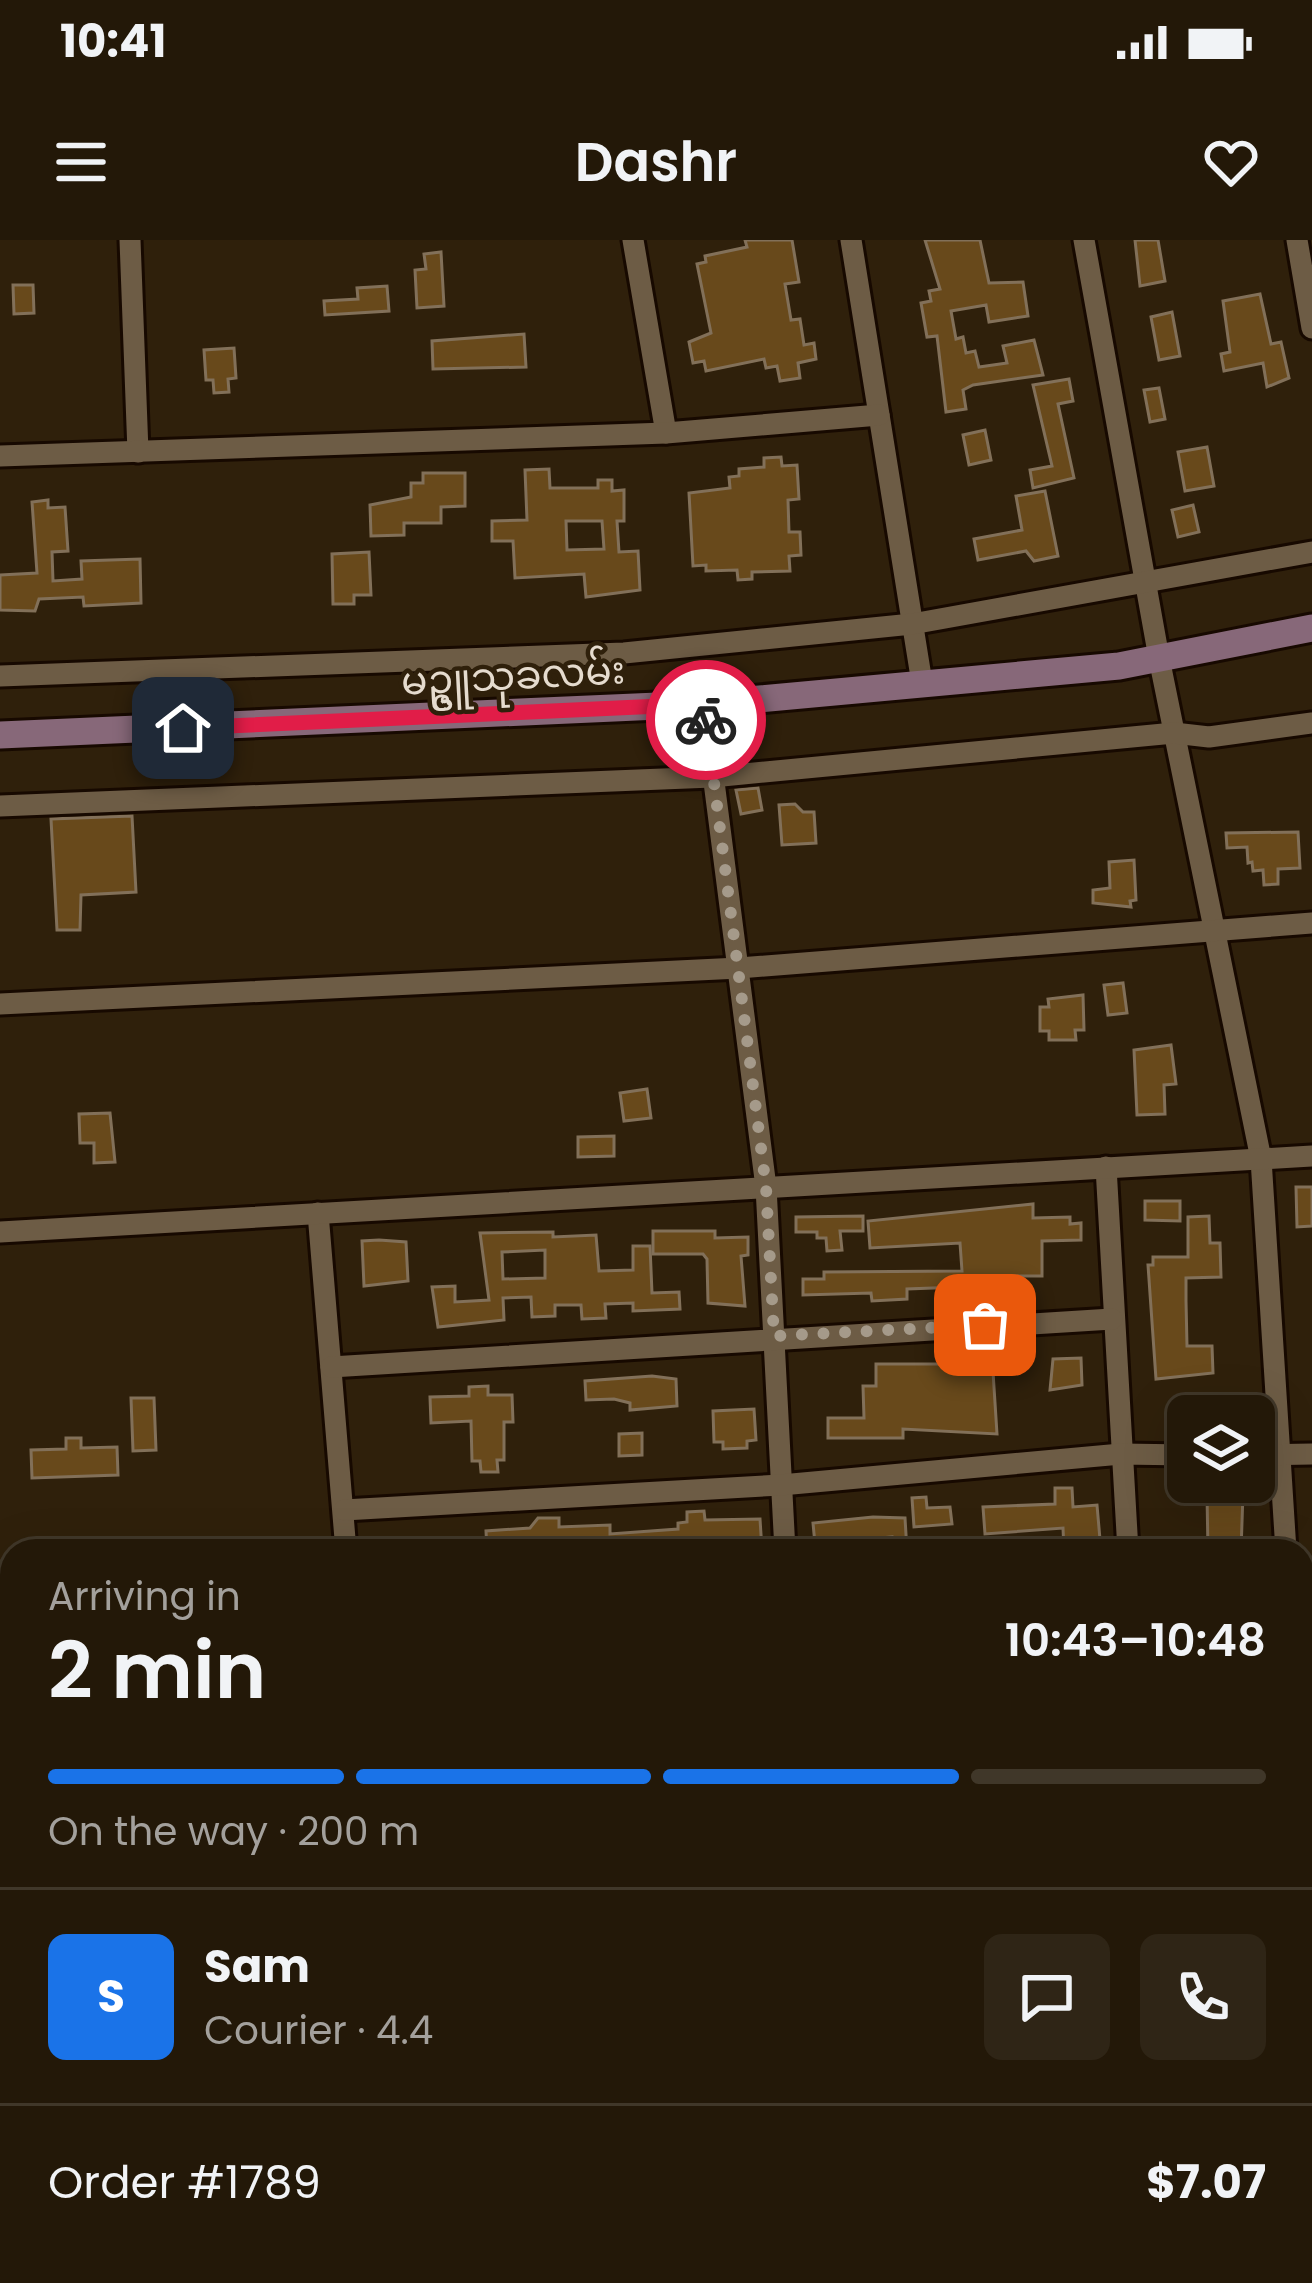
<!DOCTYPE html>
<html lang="en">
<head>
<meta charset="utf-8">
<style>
	:root { --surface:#231808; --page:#2f2516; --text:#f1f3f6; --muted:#a3a09c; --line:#403729; --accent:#1a73e8 }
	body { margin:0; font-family:Poppins,"Noto Sans Myanmar",sans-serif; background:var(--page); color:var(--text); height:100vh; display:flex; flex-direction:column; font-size:45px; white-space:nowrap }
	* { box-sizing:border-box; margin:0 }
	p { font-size:39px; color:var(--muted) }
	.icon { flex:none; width:66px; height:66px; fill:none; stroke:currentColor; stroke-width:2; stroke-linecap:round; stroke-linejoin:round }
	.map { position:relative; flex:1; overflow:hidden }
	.drawer { position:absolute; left:0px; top:1299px; width:1314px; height:744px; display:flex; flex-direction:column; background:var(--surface); border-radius:36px 36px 0 0; box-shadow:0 12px 48px #0002,0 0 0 3px var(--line) }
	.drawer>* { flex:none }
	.tools { position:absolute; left:1167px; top:1155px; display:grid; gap:24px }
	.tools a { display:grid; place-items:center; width:108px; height:108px; border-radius:18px; background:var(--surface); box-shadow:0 12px 48px #0002,0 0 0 3px var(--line); font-size:60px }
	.pin { position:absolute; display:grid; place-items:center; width:102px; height:102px; color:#fff; margin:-51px; border-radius:24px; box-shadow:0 6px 18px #0006 }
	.courier { position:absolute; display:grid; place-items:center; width:120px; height:120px; margin:-60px; border:9px solid #e11d48; border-radius:50%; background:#fff; color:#222; box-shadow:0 3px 15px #0007 }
	.headline em { font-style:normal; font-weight:600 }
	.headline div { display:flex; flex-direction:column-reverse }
	.headline { display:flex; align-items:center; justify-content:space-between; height:204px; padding:0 48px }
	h1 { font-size:78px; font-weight:600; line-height:90px }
	.bar { display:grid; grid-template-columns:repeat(4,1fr); gap:18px 12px; align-content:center; height:144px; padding:0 48px }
	.bar i { height:15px; border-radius:9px; background:var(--line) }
	.bar .active { background:var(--accent) }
	.bar p { grid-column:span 4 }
	.line { display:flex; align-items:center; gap:30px; padding:0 48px; border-top:3px solid var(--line) }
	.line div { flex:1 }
	.round { display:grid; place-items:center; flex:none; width:126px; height:126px; border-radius:18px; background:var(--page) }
	.status { display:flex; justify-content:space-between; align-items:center; height:84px; padding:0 60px; background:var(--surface); direction:ltr }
	.status svg { height:33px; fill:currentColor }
	header { display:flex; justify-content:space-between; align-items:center; height:156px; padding:0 48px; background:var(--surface); font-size:54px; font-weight:600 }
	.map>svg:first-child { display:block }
</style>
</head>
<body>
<div class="status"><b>10:41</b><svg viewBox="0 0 49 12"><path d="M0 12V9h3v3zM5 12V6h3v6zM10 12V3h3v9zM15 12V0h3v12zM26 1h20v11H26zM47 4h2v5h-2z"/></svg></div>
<header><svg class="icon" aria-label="menu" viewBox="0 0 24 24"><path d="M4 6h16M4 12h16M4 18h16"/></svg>Dashr<svg class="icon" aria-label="heart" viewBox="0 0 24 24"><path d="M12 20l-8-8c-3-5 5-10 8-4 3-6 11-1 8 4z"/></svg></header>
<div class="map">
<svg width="1312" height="2043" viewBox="0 0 1312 2043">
	<rect width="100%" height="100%" fill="#2f200b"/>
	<polygon fill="#150500" points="0,1934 12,1936 12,2026 0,2025"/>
	<g fill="#68491b" stroke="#827059" stroke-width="3" fill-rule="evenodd">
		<polygon points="745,0 792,0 799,42 785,44 791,80 800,79 804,105 814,103 816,119 798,123 800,138 780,141 777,126 766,128 764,119 706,131 704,121 693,123 689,102 711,93 697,24 706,22 705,16 747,7"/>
		<polygon points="925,0 980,0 989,43 1023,42 1028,76 989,82 986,65 951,71 956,99 963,97 966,113 975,111 979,127 1007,123 1003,106 1034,100 1043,135 973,145 963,150 966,169 946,172 937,96 927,97 921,63 931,61 929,51 940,49"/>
		<polygon points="1135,0 1158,0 1165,41 1140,46"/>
		<polygon points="441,12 444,66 417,68 415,30 426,29 424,14"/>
		<polygon points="13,45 33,45 34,73 14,74"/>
		<polygon points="387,46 389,71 325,75 324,61 358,59 357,48"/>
		<polygon points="1260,54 1271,104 1281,102 1289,138 1267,147 1263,123 1224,131 1221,114 1230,112 1223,61"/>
		<polygon points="1172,72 1180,116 1159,120 1151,77"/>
		<polygon points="524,94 526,127 433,129 432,101"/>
		<polygon points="234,108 236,138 228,139 229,152 214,153 213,140 206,140 204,110"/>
		<polygon points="1069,139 1073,161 1058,164 1074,238 1033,248 1030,230 1052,226 1033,145"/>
		<polygon points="1159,148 1165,179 1150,182 1144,150"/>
		<polygon points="985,190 991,220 969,225 963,195"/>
		<polygon points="1207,207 1214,246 1185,251 1178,212"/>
		<polygon points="781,217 782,226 797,225 799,259 788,260 789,292 800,292 801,315 789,316 790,331 752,332 752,339 738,340 737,330 706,331 706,325 693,326 689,253 730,248 729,237 739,236 739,229 764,227 764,218"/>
		<path d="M 549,229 L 550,248 L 598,248 L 598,240 L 612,240 L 612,251 L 624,250 L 624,281 L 617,281 L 619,312 L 638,311 L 640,350 L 586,357 L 584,334 L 515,338 L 513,301 L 492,301 L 492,281 L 527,280 L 525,230 ZM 566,281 L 602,281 L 604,309 L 567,310 Z"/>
		<polygon points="423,233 465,233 465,266 441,267 441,283 404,283 404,295 371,296 370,265 411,257 411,243 423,243"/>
		<polygon points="1045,251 1058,316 1034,321 1026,311 978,320 974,299 1022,290 1016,256"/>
		<polygon points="48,260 48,268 65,267 68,311 52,312 53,341 82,339 81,321 140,319 141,363 84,366 83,357 39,359 35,371 0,370 0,335 37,333 32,262"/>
		<polygon points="1193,265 1199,292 1178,297 1172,270"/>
		<polygon points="369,312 371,355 354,355 354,364 333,364 332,314"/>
		<polygon points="758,548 762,570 741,574 736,550"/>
		<polygon points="795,564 803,572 814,572 816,603 782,605 779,565"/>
		<polygon points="132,576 136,652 81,655 80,690 57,690 51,579"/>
		<polygon points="1298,592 1300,628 1278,629 1278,644 1264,645 1263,630 1253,631 1252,622 1248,623 1247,607 1227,608 1226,593"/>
		<polygon points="1134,620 1136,660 1130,661 1131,667 1093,663 1093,650 1110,648 1109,622"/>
		<polygon points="1123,743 1127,773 1108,775 1104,745"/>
		<polygon points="1083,755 1084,790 1075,790 1076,800 1049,800 1049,791 1040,791 1040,767 1049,767 1048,759"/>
		<polygon points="1171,805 1176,844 1164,845 1165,874 1137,875 1134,810"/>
		<polygon points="647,849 651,878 624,881 620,853"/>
		<polygon points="110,873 115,922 94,923 94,903 80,903 79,874"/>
		<polygon points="614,896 614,916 578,917 578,897"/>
		<polygon points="1296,947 1312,947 1312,986 1297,987"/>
		<polygon points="1145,961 1180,961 1180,981 1145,980"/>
		<polygon points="1033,964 1033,978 1070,977 1070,984 1081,983 1081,1000 1042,1001 1042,1036 986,1036 986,1046 907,1049 907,1059 872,1061 871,1053 803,1055 803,1039 824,1039 824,1032 962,1031 960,1003 870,1008 868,981"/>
		<polygon points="863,976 863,991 840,991 842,1010 827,1011 826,998 817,998 817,992 796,992 796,977"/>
		<polygon points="1209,976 1210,1003 1220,1003 1221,1037 1186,1038 1186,1061 1187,1106 1212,1106 1213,1133 1156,1139 1148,1025 1153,1025 1153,1017 1188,1017 1188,977"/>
		<polygon points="653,991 715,991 715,998 748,997 748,1015 741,1016 745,1066 708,1063 707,1019 703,1014 653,1014"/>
		<path d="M 553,992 L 553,997 L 596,995 L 599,1031 L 633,1030 L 633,1006 L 650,1006 L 652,1053 L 679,1052 L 680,1069 L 633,1071 L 633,1063 L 605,1064 L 606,1078 L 582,1079 L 581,1065 L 555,1065 L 555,1076 L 532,1077 L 531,1057 L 503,1058 L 504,1080 L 438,1087 L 432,1047 L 455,1046 L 455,1062 L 489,1060 L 480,993 ZM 545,1010 L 545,1038 L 503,1039 L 502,1012 Z"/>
		<polygon points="379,1000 406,1002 408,1041 364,1046 362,1001"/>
		<polygon points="992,1116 997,1194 903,1189 903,1198 828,1198 828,1178 864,1178 863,1146 876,1146 876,1124 977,1124 977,1117"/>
		<polygon points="1081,1118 1082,1145 1050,1150 1053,1119"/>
		<polygon points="652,1136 676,1139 677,1166 630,1170 630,1163 614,1159 586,1160 585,1141"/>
		<polygon points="488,1146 488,1155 512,1155 513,1182 504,1182 504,1220 497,1220 498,1232 481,1232 480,1221 472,1221 471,1181 431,1183 430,1157 469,1156 469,1147"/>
		<polygon points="131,1158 154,1158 156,1210 133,1211"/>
		<polygon points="754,1169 756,1200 747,1201 747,1208 723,1209 723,1202 714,1202 713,1171"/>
		<polygon points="642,1193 642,1215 619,1216 619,1194"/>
		<polygon points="66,1198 81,1198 81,1208 117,1207 118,1235 32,1238 31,1210 66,1209"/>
		<polygon points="1055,1248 1072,1248 1073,1267 1097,1265 1101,1311 1064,1311 1063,1288 985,1294 983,1267 1055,1264"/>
		<polygon points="1243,1253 1241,1311 1208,1311 1207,1254"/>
		<polygon points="926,1257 927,1268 950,1267 952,1284 914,1287 912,1258"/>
		<polygon points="704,1271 705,1280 760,1279 762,1310 487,1311 486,1291 530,1288 538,1278 559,1278 559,1287 610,1285 610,1294 678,1289 678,1283 687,1282 687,1272"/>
		<polygon points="873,1277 905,1278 907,1311 893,1311 892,1297 815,1304 813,1283"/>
	</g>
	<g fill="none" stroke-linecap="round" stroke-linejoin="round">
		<defs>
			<g id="street">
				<polyline points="130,0 138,212"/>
				<polyline points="633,0 666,193"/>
				<polyline points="851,0 922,443"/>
				<polyline points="1084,0 1159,418 1261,919 1286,1311"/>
				<polyline points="1297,0 1312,88"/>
				<polyline points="0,216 666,193 879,175"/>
				<polyline points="0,436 624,413 912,384 1312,312"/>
				<polyline points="704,464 766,947 785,1311"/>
				<polyline points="0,566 712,537 1174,493 1209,497 1312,483"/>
				<polyline points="0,764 739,728 1312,683"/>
				<polyline points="1106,927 1128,1311"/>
				<polyline points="318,973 346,1311"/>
				<polyline points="0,992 1312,916"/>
				<polyline points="331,1127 1112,1079"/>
				<polyline points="1254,1215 1312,1214"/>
				<polyline points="344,1270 781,1245 1121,1214 1188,1215"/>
				<polyline points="1302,1666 1312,1665"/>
				<polyline points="1302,1695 1309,1887 1302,1949"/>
				<polyline points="1302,1997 1312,1999"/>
				<polyline points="383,2031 384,2043"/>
				<polyline points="529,2031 530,2043"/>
				<polyline points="673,2031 673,2043"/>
				<polyline points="822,2031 822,2043"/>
				<polyline points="955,2031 956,2043"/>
				<polyline points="1283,2031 1307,2043"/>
				<polyline points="1042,2043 1051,2031"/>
				<polyline points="1244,2043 1255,2031"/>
			</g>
			<polyline id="secondary" points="0,495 704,464 1119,426 1312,388"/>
		</defs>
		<use href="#street" stroke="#170900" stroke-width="27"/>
		<use href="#secondary" stroke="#170900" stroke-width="33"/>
		<use href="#street" stroke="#6d5c45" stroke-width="21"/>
		<use href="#secondary" stroke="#876879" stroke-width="27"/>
	</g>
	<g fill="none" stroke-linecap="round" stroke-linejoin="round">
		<polyline stroke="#a59a8a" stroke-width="12" stroke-dasharray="0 21.6" points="706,480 766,947 774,1096 985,1085"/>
		<polyline stroke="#e11d48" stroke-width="15" points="183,488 704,464 706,480"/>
	</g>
	<g text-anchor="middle" stroke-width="9" stroke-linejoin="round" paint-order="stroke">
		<g font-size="39" fill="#e5dbce" stroke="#2f200b">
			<text transform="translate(513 435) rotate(-3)" y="14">မဥ္ဇူသုခလမ်း</text>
		</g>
	</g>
</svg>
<div class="tools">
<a><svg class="icon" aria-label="layers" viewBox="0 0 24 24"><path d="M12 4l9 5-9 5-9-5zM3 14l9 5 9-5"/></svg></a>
</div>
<div class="pin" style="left:985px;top:1085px;background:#ea580c"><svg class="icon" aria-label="bag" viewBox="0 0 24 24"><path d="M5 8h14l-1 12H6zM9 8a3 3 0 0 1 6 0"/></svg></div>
<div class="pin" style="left:183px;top:488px;background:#1f2937"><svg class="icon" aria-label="home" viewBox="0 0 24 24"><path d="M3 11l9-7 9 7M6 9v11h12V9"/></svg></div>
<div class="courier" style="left:706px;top:480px"><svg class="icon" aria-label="bike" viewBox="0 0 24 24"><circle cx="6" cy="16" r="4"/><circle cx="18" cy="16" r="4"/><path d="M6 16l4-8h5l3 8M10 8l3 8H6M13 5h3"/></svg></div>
<section class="drawer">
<div class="headline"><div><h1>2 min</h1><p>Arriving in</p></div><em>10:43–10:48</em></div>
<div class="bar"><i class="active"></i><i class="active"></i><i class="active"></i><i></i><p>On the way · 200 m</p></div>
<div class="line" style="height:216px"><b class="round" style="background:var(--accent);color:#fff">S</b><div><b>Sam</b><p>Courier · 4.4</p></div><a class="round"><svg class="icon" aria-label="chat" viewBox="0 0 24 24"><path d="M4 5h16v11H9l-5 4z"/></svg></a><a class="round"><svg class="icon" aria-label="phone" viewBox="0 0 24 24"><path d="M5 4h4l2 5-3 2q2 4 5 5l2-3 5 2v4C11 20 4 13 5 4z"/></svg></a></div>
<div class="line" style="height:156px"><div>Order #1789</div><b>$7.07</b></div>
</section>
</div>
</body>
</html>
